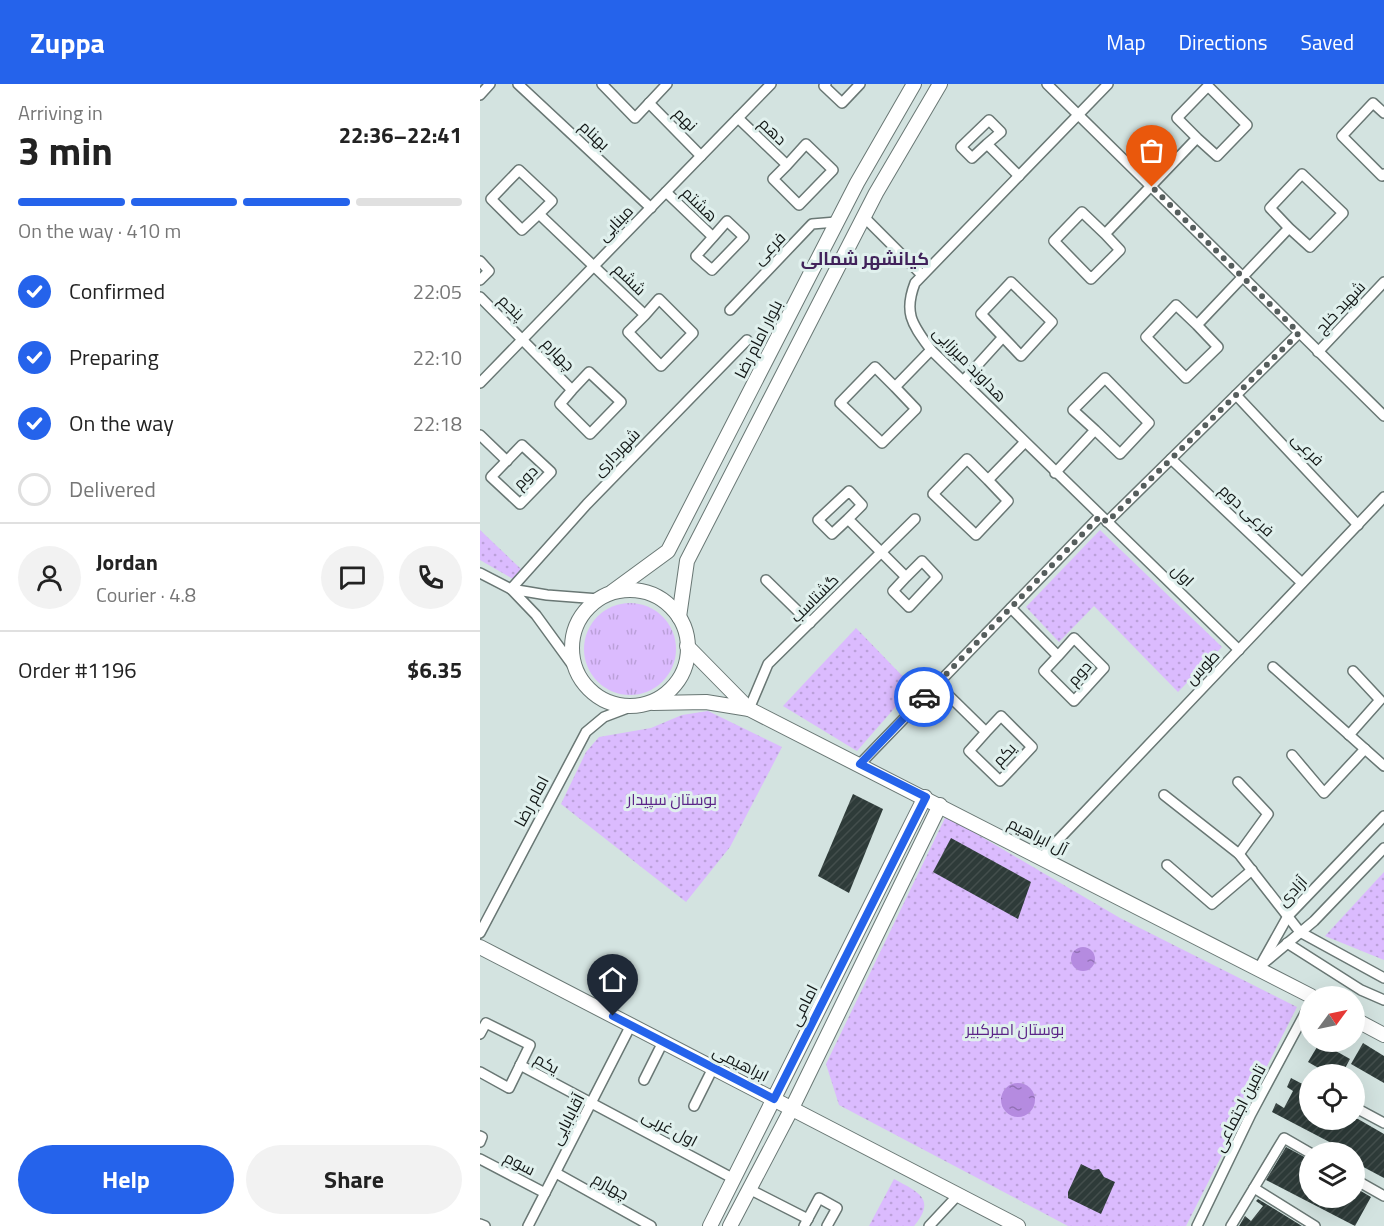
<!DOCTYPE html>
<html lang="en">
<head>
<meta charset="utf-8">
<style>
	:root { --surface:#fff; --page:#f2f2f2; --text:#222; --muted:#767676; --line:#e0e0e0; --accent:#2563eb }
	body { margin:0; font-family:"Titillium Web",Cairo,sans-serif; background:var(--page); color:var(--text); height:100vh; display:flex; flex-direction:column; font-size:22px; white-space:nowrap }
	* { box-sizing:border-box; margin:0 }
	p { font-size:20px; color:var(--muted) }
	.icon { flex:none; width:33px; height:33px; fill:none; stroke:currentColor; stroke-width:2; stroke-linecap:round; stroke-linejoin:round }
	.map { position:relative; flex:1; overflow:hidden }
	.drawer { display:flex; flex-direction:column; background:var(--surface); width:480px }
	.drawer>* { flex:none }
	.needle { width:39px; rotate:57deg }
	.tools { position:absolute; left:819px; top:902px; display:grid; gap:12px }
	.tools a { display:grid; place-items:center; width:66px; height:66px; border-radius:50%; background:var(--surface); box-shadow:0 6px 24px #0002; font-size:30px }
	.pin { position:absolute; display:grid; place-items:center; width:51px; height:51px; color:#fff; margin:-62px -26px; border-radius:50% 50% 50% 0; rotate:-45deg; box-shadow:0 0 6px #0007 }
	.pin .icon { rotate:45deg }
	.courier { position:absolute; display:grid; place-items:center; width:60px; height:60px; margin:-30px; border:4px solid #2563eb; border-radius:50%; background:#fff; color:#222; box-shadow:0 2px 8px #0007 }
	.head em { font-style:normal; font-weight:700 }
	.head div { display:flex; flex-direction:column-reverse }
	.head { display:flex; align-items:center; justify-content:space-between; height:102px; padding:0 18px }
	h1 { font-size:39px; font-weight:700; line-height:45px }
	.bar { display:grid; grid-template-columns:repeat(4,1fr); gap:9px 6px; align-content:center; height:72px; padding:0 18px }
	.bar i { height:8px; border-radius:4px; background:var(--line) }
	.bar .on { background:var(--accent) }
	.bar p { grid-column:span 4 }
	.line { display:flex; align-items:center; gap:15px; padding:0 18px; border-top:2px solid var(--line) }
	.line div { flex:1 }
	.round { display:grid; place-items:center; flex:none; width:63px; height:63px; border-radius:32px; background:var(--page) }
	ol { padding:0 18px; list-style:none }
	li { display:flex; align-items:center; gap:18px; height:66px }
	li p { margin-inline-start:auto }
	li .icon { padding:6px; border-radius:50%; background:var(--accent); color:#fff; stroke-width:4 }
	li:last-child { color:var(--muted) }
	li i { width:33px; height:33px; border:3px solid var(--line); border-radius:50% }
	.primary-button { display:flex; gap:12px; margin-top:auto; padding:12px 18px }
	.primary-button a { flex:1; height:69px; border-radius:36px; background:var(--accent); color:#fff; font-size:24px; font-weight:700; line-height:69px; text-align:center }
	.primary-button a+a { background:var(--page); color:var(--text) }
	header { display:flex; align-items:center; gap:36px; box-sizing:border-box; height:84px; padding:0 30px; background:var(--accent); color:#fff }
	header strong { font-size:28px }
	nav { display:flex; gap:33px; margin-inline-start:auto; font-size:21px }
	main { display:flex; flex:1; min-height:0 }
	.map>svg:first-child { display:block }
</style>
</head>
<body>
<header>
<strong>Zuppa</strong>
<nav><a>Map</a><a>Directions</a><a>Saved</a></nav>
</header>
<main>
<section class="drawer">
<div class="head"><div><h1>3 min</h1><p>Arriving in</p></div><em>22:36–22:41</em></div>
<div class="bar"><i class="on"></i><i class="on"></i><i class="on"></i><i></i><p>On the way · 410 m</p></div>
<ol>
<li><svg class="icon" aria-label="check" viewBox="0 0 24 24"><path d="M5 12l5 5 9-10"/></svg>Confirmed<p>22:05</p></li>
<li><svg class="icon" aria-label="check" viewBox="0 0 24 24"><path d="M5 12l5 5 9-10"/></svg>Preparing<p>22:10</p></li>
<li><svg class="icon" aria-label="check" viewBox="0 0 24 24"><path d="M5 12l5 5 9-10"/></svg>On the way<p>22:18</p></li>
<li><i></i>Delivered</li>
</ol>
<div class="line" style="height:108px"><a class="round"><svg class="icon" aria-label="person" viewBox="0 0 24 24"><circle cx="12" cy="8" r="4"/><path d="M4 21q1-7 8-7t8 7"/></svg></a><div><b>Jordan</b><p>Courier · 4.8</p></div><a class="round"><svg class="icon" aria-label="chat" viewBox="0 0 24 24"><path d="M4 5h16v11H9l-5 4z"/></svg></a><a class="round"><svg class="icon" aria-label="phone" viewBox="0 0 24 24"><path d="M5 4h4l2 5-3 2q2 4 5 5l2-3 5 2v4C11 20 4 13 5 4z"/></svg></a></div>
<div class="line" style="height:78px"><div>Order #1196</div><b>$6.35</b></div>
<div class="primary-button"><a>Help</a><a>Share</a></div>
</section>
<div class="map">
<svg width="904" height="1142" viewBox="0 0 904 1142">
	<defs>
		<pattern id="grass-tufts" width="24" height="20" patternUnits="userSpaceOnUse" patternTransform="scale(1.5)"><rect width="24" height="20" fill="#dbbbfe"/><path d="M3 7l-1-3M5 7V3M7 7l1-3M15 17l-1-3M17 17v-4M19 17l1-3" fill="none" stroke="#bba0d9"/></pattern>
		<pattern id="park-dots" width="8" height="8" patternUnits="userSpaceOnUse" patternTransform="scale(1.5)"><rect width="8" height="8" fill="#dbbbfe"/><path d="M2 2h.1M6 6h.1" fill="none" stroke="#bba0d9" stroke-width="1.8" stroke-linecap="round"/></pattern>
		<pattern id="water-ripples" width="26" height="14" patternUnits="userSpaceOnUse" patternTransform="scale(1.5)"><rect width="26" height="14" fill="#b58be0"/><path d="M2 4q2-2 4 0t4 0M15 11q2-2 4 0t4 0" fill="none" stroke="#9271b5"/></pattern>
		<pattern id="building-hatch" width="6" height="6" patternUnits="userSpaceOnUse" patternTransform="scale(1.5)"><rect width="6" height="6" fill="#2e3b39"/><path d="M-1 1l2-2M0 6l6-6M5 7l2-2" fill="none" stroke="#434e4c"/></pattern>
	</defs>
	<rect width="100%" height="100%" fill="#d3e3e0"/>
	<circle fill="url(#grass-tufts)" cx="150" cy="565" r="46"/>
	<g fill="url(#park-dots)">
		<polygon points="0,446 41,485 33,495 0,476"/>
		<polygon points="620,446 742,563 698,608 614,522 579,558 546,523"/>
		<polygon points="376,544 433,603 377,667 303,622"/>
		<polygon points="228,627 302,663 250,763 206,818 81,720 106,668 119,653 171,644 202,631"/>
		<polygon points="466,732 640,834 817,923 706,1142 588,1142 359,1021 346,980"/>
		<polygon points="904,788 904,876 845,852"/>
		<path d="M 414,1095 C 438,1108 457,1115 434,1142 L 389,1142 Z"/>
	</g>
	<g fill="url(#water-ripples)">
		<circle cx="603" cy="875" r="12"/>
		<circle cx="538" cy="1016" r="17"/>
	</g>
	<g fill="url(#building-hatch)">
		<polygon points="373,710 403,725 369,809 338,792"/>
		<polygon points="471,754 551,798 538,835 453,788"/>
		<polygon points="840,958 870,975 862,990 849,990 828,978"/>
		<polygon points="883,959 904,972 904,999 871,980"/>
		<polygon points="811,994 830,1004 830,1035 878,1035 904,1050 904,1094 874,1078 874,1068 856,1068 859,1063 792,1028 796,1019 804,1024 813,1007 807,1003"/>
		<polygon points="806,1063 830,1076 830,1113 874,1113 874,1103 891,1113 875,1142 786,1096"/>
		<polygon points="601,1080 613,1086 619,1085 624,1093 635,1098 621,1130 588,1114 588,1108"/>
		<polygon points="778,1115 822,1142 759,1142 765,1132 771,1137 783,1122 776,1117"/>
	</g>
	<g fill="none" stroke-linecap="round" stroke-linejoin="round">
		<defs>
			<g id="minor">
				<polyline points="38,0 171,124"/>
				<polyline points="122,0 155,34 187,0"/>
				<polyline points="346,0 344,2 362,19 380,0"/>
				<polyline points="567,0 904,332"/>
				<path d="M 628,0 L 435,199 C 423,230 433,241 451,266 L 759,566"/>
				<polyline points="0,11 10,0"/>
				<polyline points="169,19 221,72"/>
				<polyline points="904,29 893,19 862,52 902,92 904,90"/>
				<polyline points="258,34 307,81 326,60 353,86 319,121 293,95 307,81"/>
				<polyline points="507,60 492,74 481,63 509,36 521,48 507,60 539,92"/>
				<polyline points="186,108 233,153 247,137 264,153 232,186 216,172 233,153"/>
				<polyline points="59,130 42,146 11,115 39,86 72,117 59,130 165,231 179,215 213,249 181,282 148,248 165,231"/>
				<polyline points="384,133 442,191"/>
				<polyline points="625,150 602,128 574,157 611,195 640,166 625,150 717,54 737,72 767,41 728,2 697,34 717,54"/>
				<polyline points="0,177 9,187 0,196"/>
				<polyline points="0,213 92,306 109,288 141,318 110,350 80,320 92,306"/>
				<polyline points="250,226 332,140 356,138"/>
				<polyline points="717,241 696,221 666,253 706,294 738,263 717,241 809,144 830,163 863,129 822,90 790,124 809,144"/>
				<polyline points="838,268 904,198"/>
				<polyline points="484,296 523,253 541,272 572,238 531,198 501,230 523,253"/>
				<polyline points="0,299 291,0"/>
				<polyline points="415,303 436,325 402,359 360,319 395,283 415,303 451,266"/>
				<polyline points="756,311 878,441"/>
				<polyline points="0,351 27,377"/>
				<polygon points="42,361 71,388 40,420 11,393"/>
				<polyline points="691,375 822,499"/>
				<polyline points="575,389 615,346 640,370 669,339 625,294 593,326 615,346"/>
				<polyline points="508,396 528,417 496,451 453,410 487,375 508,396 544,359"/>
				<polyline points="368,435 352,450 338,436 369,407 382,421 368,435 426,493 442,477 457,493 429,523 413,507 426,493"/>
				<polyline points="627,438 819,249"/>
				<polyline points="0,489 31,505 107,420 267,256"/>
				<polyline points="286,496 330,539"/>
				<polyline points="531,524 578,572 594,554 624,584 594,617 564,587 578,572"/>
				<polyline points="793,583 904,682"/>
				<polyline points="96,586 56,531 31,505 67,511 119,515"/>
				<polyline points="457,600 506,648 521,632 552,663 520,697 489,667 506,648"/>
				<polyline points="269,625 288,580 435,435"/>
				<polyline points="869,651 900,616 873,587"/>
				<polyline points="812,671 844,709 885,665"/>
				<polyline points="380,680 620,432"/>
				<polyline points="758,698 788,730 759,770"/>
				<polyline points="684,711 759,770 820,848 904,894"/>
				<polyline points="562,773 904,413"/>
				<polyline points="687,781 732,820 772,786"/>
				<polyline points="0,849 106,648 124,633 153,622"/>
				<polyline points="807,859 881,906 904,916"/>
				<polyline points="785,878 834,837 904,764"/>
				<polyline points="779,884 808,832 904,732"/>
				<polyline points="0,950 6,939 50,961 29,1004 0,988"/>
				<polyline points="40,981 254,1095"/>
				<polyline points="164,996 183,958"/>
				<polyline points="214,1022 233,984"/>
				<polyline points="874,1023 904,1039"/>
				<polyline points="0,1052 2,1053 0,1058"/>
				<polyline points="0,1075 65,1109"/>
				<polyline points="76,1089 171,1142"/>
				<polyline points="874,1095 904,1112"/>
				<polyline points="774,1104 835,1142"/>
				<polyline points="269,1105 328,1135"/>
				<polyline points="0,1140 5,1142"/>
				<polyline points="48,1142 151,941"/>
				<polyline points="324,1142 339,1114 357,1124 347,1142"/>
				<polyline points="449,1142 478,1111"/>
				<polyline points="717,1142 771,1030 830,920"/>
				<polyline points="751,1142 804,1054 830,1069"/>
			</g>
			<g id="secondary">
				<circle cx="150" cy="564" r="58"/>
				<polyline points="132,508 188,467 377,99 434,0"/>
				<polyline points="199,533 207,477 396,109 460,0"/>
				<polyline points="173,619 226,618 269,625 207,562"/>
				<polyline points="269,625 831,912"/>
				<polyline points="0,863 538,1142"/>
				<polyline points="874,935 904,951"/>
				<polyline points="230,1142 445,713"/>
				<polyline points="250,1142 312,1024 460,721"/>
			</g>
		</defs>
		<use href="#minor" stroke="#697774" stroke-width="12"/>
		<use href="#secondary" stroke="#697774" stroke-width="16"/>
		<use href="#minor" stroke="#fff" stroke-width="9"/>
		<use href="#secondary" stroke="#fff" stroke-width="14"/>
	</g>
	<g fill="none" stroke-linecap="round" stroke-linejoin="round">
		<polyline stroke="#565e5d" stroke-width="6" stroke-dasharray="0 10.8" points="444,613 620,432 627,438 819,249 672,103"/>
		<polyline stroke="#2563eb" stroke-width="8" points="133,932 294,1015 446,713 380,680 444,613"/>
	</g>
	<g text-anchor="middle" stroke-width="6" stroke-linejoin="round" paint-order="stroke">
		<g font-size="16" fill="#121716" stroke="#e0f0ed">
			<text transform="translate(206 35) rotate(45)" y="6">نهم</text>
			<text transform="translate(293 47) rotate(44)" y="6">دهم</text>
			<text transform="translate(115 51) rotate(43)" y="6">بهنام</text>
			<text transform="translate(220 120) rotate(44)" y="6">هشتم</text>
			<text transform="translate(135 139) rotate(-46)" y="6">مینایی</text>
			<text transform="translate(289 164) rotate(-46)" y="6">فرعی</text>
			<text transform="translate(150 195) rotate(44)" y="6">ششم</text>
			<text transform="translate(32 223) rotate(44)" y="6">پنجم</text>
			<text transform="translate(860 223) rotate(-47)" y="6">شهید خلج</text>
			<text transform="translate(278 255) rotate(-63)" y="6">بلوار امام رضا</text>
			<text transform="translate(79 270) rotate(46)" y="6">چهارم</text>
			<text transform="translate(490 280) rotate(46)" y="6">هداوند میرزایی</text>
			<text transform="translate(828 365) rotate(46)" y="6">فرعی</text>
			<text transform="translate(136 368) rotate(-46)" y="6">شهرداری</text>
			<text transform="translate(45 393) rotate(-45)" y="6">دوم</text>
			<text transform="translate(767 426) rotate(43)" y="6">فرعی دوم</text>
			<text transform="translate(703 491) rotate(44)" y="6">اول</text>
			<text transform="translate(334 514) rotate(-45)" y="6">گشتاسب</text>
			<text transform="translate(722 583) rotate(-46)" y="6">طوس</text>
			<text transform="translate(599 589) rotate(-49)" y="6">دوم</text>
			<text transform="translate(524 670) rotate(-47)" y="6">یکم</text>
			<text transform="translate(51 717) rotate(-62)" y="6">امام رضا</text>
			<text transform="translate(558 752) rotate(27)" y="6">آل ابراهیم</text>
			<text transform="translate(812 807) rotate(-47)" y="6">آزادی</text>
			<text transform="translate(323 921) rotate(-63)" y="6">امامی</text>
			<text transform="translate(67 979) rotate(29)" y="6">یکم</text>
			<text transform="translate(261 979) rotate(27)" y="6">ابراهیمی</text>
			<text transform="translate(759 1024) rotate(-63)" y="6">تامین اجتماعی</text>
			<text transform="translate(87 1035) rotate(-63)" y="6">آقابابایی</text>
			<text transform="translate(190 1044) rotate(28)" y="6">اول غربی</text>
			<text transform="translate(40 1079) rotate(28)" y="6">سوم</text>
			<text transform="translate(131 1102) rotate(29)" y="6">چهارم</text>
		</g>
		<g font-size="16" fill="#5c2488" stroke="#e0f0ed">
			<text x="192" y="721">بوستان سپیدار</text>
			<text x="535" y="951">بوستان امیرکبیر</text>
		</g>
		<g font-size="18" font-weight="bold" fill="#41225b" stroke="#e0f0ed">
			<text x="385" y="181">کیانشهر شمالی</text>
		</g>
	</g>
</svg>
<div class="tools">
<a><svg class="needle" viewBox="-14 -14 28 28"><path d="M0-13l5 13h-10z" fill="#e53935"/><path d="M0 13l5-13h-10z" fill="#767676"/></svg></a>
<a><svg class="icon" aria-label="locate" viewBox="0 0 24 24"><circle cx="12" cy="12" r="6"/><path d="M12 2v4M12 18v4M2 12h4M18 12h4"/></svg></a>
<a><svg class="icon" aria-label="layers" viewBox="0 0 24 24"><path d="M12 4l9 5-9 5-9-5zM3 14l9 5 9-5"/></svg></a>
</div>
<div class="pin" style="left:672px;top:103px;background:#ea580c"><svg class="icon" aria-label="bag" viewBox="0 0 24 24"><path d="M5 8h14l-1 12H6zM9 8a3 3 0 0 1 6 0"/></svg></div>
<div class="pin" style="left:133px;top:932px;background:#1f2937"><svg class="icon" aria-label="home" viewBox="0 0 24 24"><path d="M3 11l9-7 9 7M6 9v11h12V9"/></svg></div>
<div class="courier" style="left:444px;top:613px"><svg class="icon" aria-label="car" viewBox="0 0 24 24"><path d="M5 17H2v-5l4-1 3-4h7l3 4 3 1v5h-3M9 17h6M6 11h13"/><circle cx="7" cy="17" r="2"/><circle cx="17" cy="17" r="2"/></svg></div>
</div>
</main>
</body>
</html>
